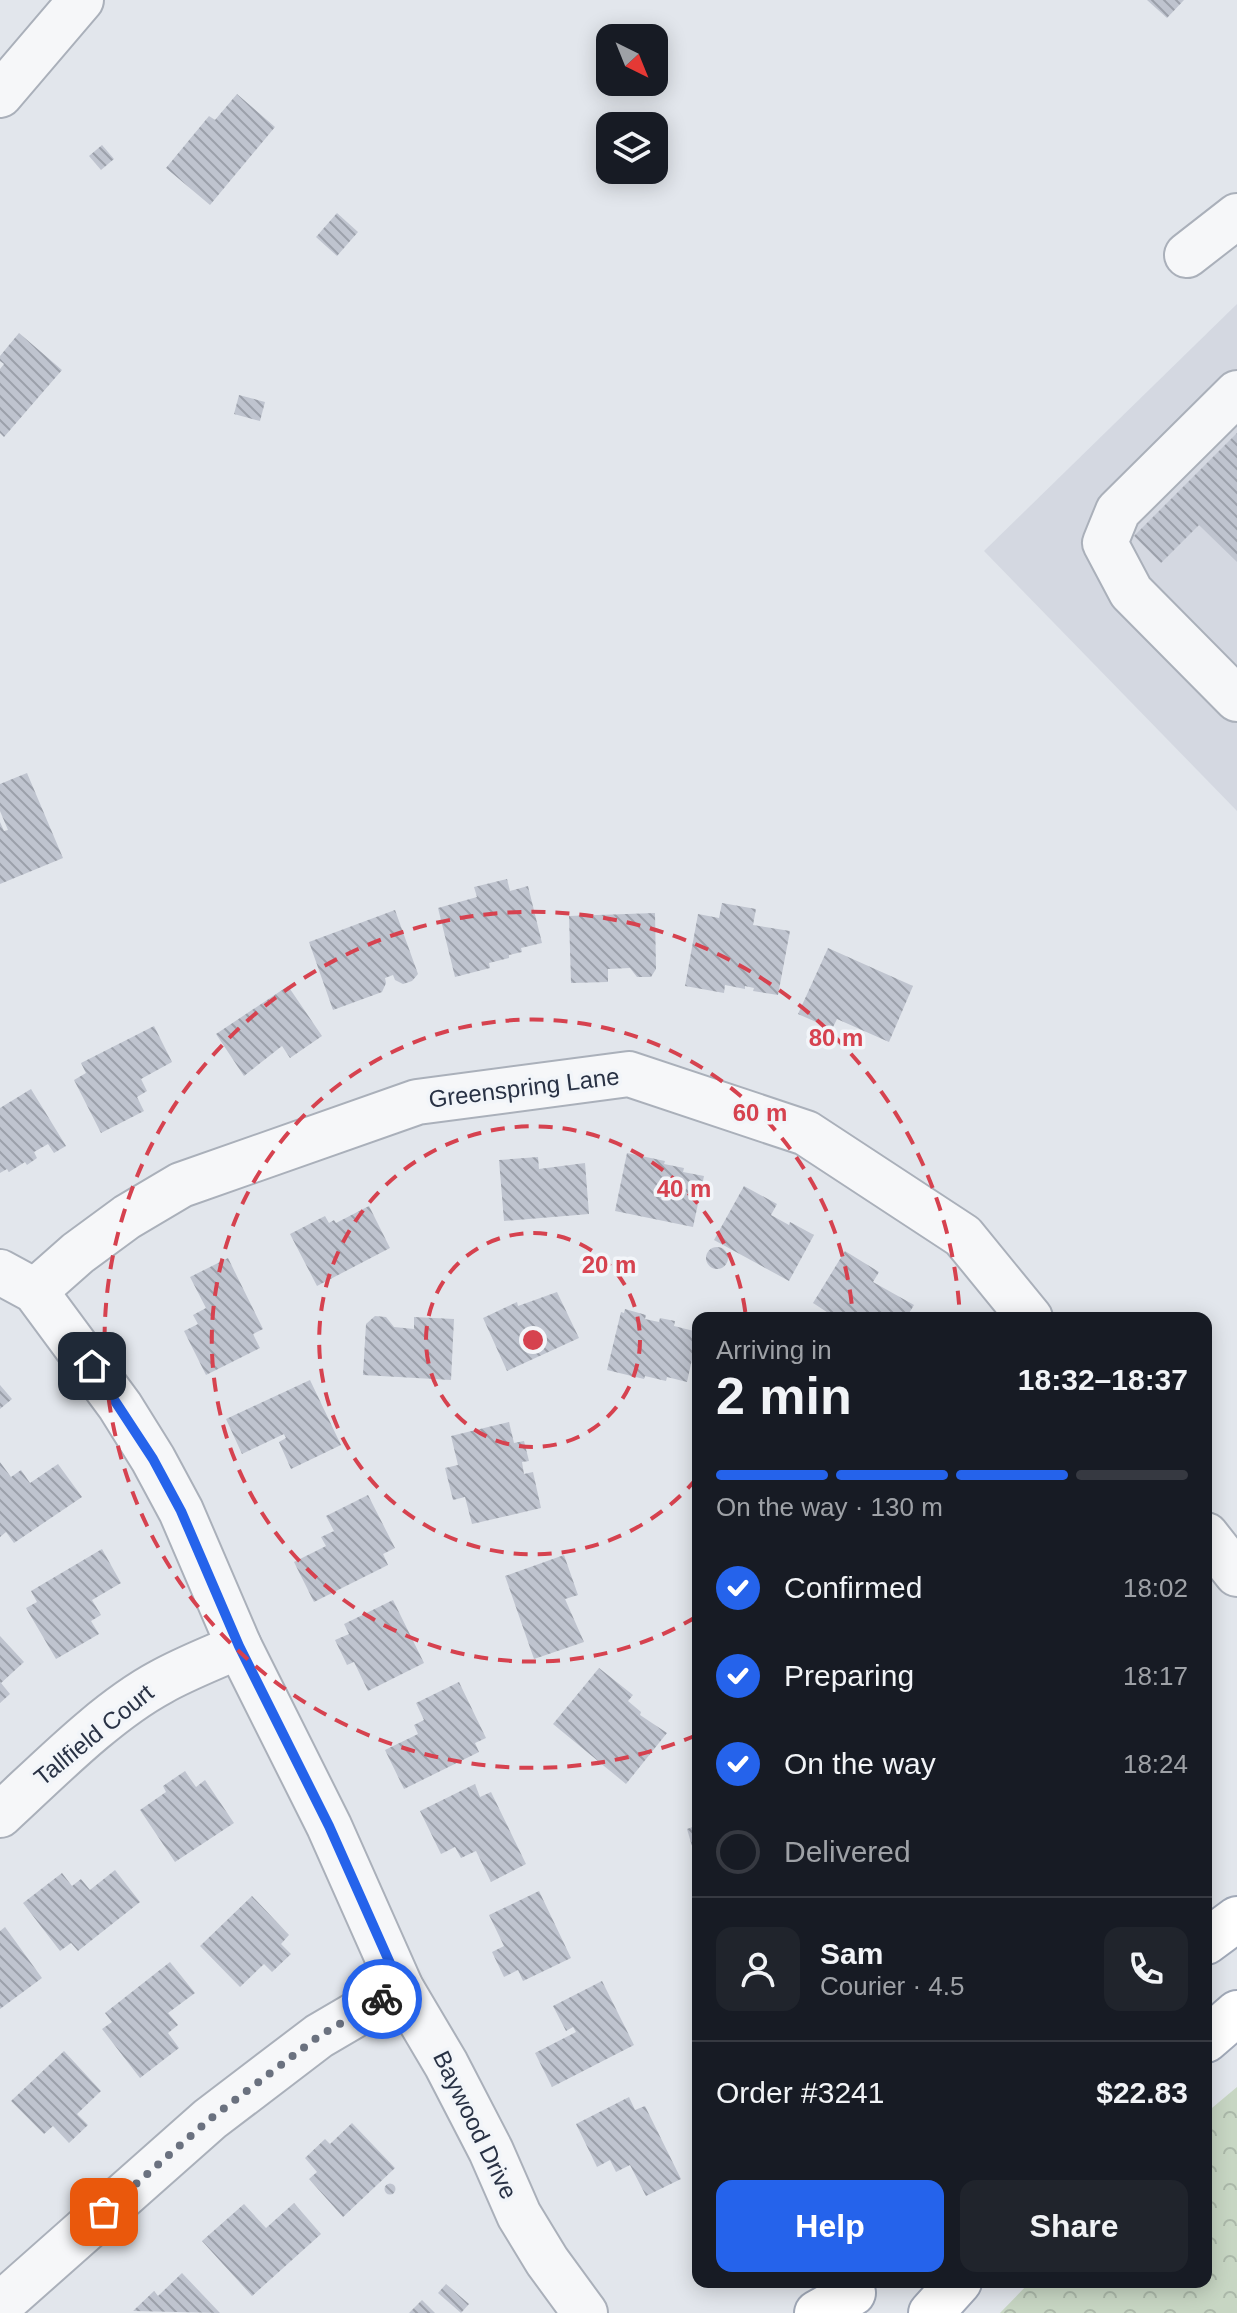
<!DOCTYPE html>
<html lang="en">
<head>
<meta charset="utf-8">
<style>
	:root { --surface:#171b24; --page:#20242c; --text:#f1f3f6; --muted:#9ea1a6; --line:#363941; --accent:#2563eb }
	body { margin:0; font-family:Helvetica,sans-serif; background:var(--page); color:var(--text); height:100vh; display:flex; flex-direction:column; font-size:30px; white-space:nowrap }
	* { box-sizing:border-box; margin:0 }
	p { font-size:26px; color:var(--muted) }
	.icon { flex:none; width:44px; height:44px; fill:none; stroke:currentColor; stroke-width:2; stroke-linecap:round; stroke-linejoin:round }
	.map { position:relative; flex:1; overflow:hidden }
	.drawer { position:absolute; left:692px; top:1312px; width:520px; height:976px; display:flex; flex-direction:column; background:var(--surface); border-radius:16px; box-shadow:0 4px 20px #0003 }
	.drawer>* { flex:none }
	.needle { width:52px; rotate:137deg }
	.buttons { position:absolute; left:596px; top:24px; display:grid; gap:16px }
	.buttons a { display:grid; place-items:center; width:72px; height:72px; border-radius:16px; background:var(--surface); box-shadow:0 4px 20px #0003; font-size:40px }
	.pin { position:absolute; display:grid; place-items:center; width:68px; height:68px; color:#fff; margin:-34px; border-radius:16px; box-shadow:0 4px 12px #0006 }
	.courier { position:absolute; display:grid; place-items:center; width:80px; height:80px; margin:-40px; border:6px solid #2563eb; border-radius:50%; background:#fff; color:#222; box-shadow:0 2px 10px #0007 }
	.head em { font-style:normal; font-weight:600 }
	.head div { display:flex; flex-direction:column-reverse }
	.head { display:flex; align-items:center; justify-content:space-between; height:136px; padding:0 24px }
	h1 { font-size:52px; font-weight:600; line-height:60px }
	.bar { display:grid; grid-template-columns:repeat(4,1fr); gap:12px 8px; align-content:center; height:96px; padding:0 24px }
	.bar i { height:10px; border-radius:6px; background:var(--line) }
	.bar .on { background:var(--accent) }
	.bar p { grid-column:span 4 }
	.line { display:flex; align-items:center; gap:20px; padding:0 24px; border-top:2px solid var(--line) }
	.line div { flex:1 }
	.round { display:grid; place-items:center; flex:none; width:84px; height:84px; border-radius:16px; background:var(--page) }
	ol { padding:0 24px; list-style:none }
	li { display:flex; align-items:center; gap:24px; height:88px }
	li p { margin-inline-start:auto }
	li .icon { padding:8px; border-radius:50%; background:var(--accent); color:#fff; stroke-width:4 }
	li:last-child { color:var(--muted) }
	li i { width:44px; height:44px; border:4px solid var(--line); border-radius:50% }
	.button { display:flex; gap:16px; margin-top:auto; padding:16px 24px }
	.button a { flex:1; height:92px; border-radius:16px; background:var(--accent); color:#fff; font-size:32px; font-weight:600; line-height:92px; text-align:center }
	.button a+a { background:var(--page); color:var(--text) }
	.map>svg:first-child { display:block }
</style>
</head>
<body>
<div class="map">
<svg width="1237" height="2313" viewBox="0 0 1237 2313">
	<defs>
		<pattern id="forest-crowns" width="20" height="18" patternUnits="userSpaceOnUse" patternTransform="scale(2)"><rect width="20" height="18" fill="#c7d6c3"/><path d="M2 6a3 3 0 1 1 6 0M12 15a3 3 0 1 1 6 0" fill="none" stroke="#abb8a9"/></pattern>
		<pattern id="building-back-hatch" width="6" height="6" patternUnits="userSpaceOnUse" patternTransform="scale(2)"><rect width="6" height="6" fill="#bfc4cf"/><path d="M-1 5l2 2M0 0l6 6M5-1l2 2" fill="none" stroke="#9ba0aa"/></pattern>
	</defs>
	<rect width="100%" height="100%" fill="#e2e6ec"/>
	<polygon fill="#d4d8e1" points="1237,304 1237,811 984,551"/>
	<polygon fill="url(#forest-crowns)" points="1237,2087 1237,2313 1000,2313 1030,2282 1206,2282 1206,2113"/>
	<g fill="url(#building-back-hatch)">
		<polygon points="1147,0 1184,0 1167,18"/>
		<polygon points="237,94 275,127 210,205 166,168 209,116 215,120"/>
		<polygon points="102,145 114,159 101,170 89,156"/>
		<polygon points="337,213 358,232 337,256 316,237"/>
		<polygon points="19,333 62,370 4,437 0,433 0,369 4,364 0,361 0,356"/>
		<polygon points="239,395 265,402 260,421 234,414"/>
		<polygon points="1237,433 1237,562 1199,525 1161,563 1134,536"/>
		<polygon points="27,773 63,858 0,884 0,822 4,831 8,830 0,811 0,784"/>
		<polygon points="507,879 510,891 528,886 542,943 521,948 522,952 509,955 509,958 489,963 490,968 455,977 438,908 477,897 474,887"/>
		<polygon points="722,903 756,909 753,925 790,931 778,995 753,991 754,988 745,986 745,989 725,985 724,993 685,986 698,914 719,918"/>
		<polygon points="395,910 418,974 412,981 403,984 395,980 393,975 385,978 386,983 382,992 333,1010 309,942"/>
		<polygon points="655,913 656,969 651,977 637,977 630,968 608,969 608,982 571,983 569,916"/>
		<polygon points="828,948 913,986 889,1042 837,1019 832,1029 798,1014"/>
		<polygon points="288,986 322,1036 290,1058 282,1046 244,1076 216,1034"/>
		<polygon points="154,1026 172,1062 141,1079 147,1091 137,1097 144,1111 101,1133 74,1080 86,1073 81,1063"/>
		<polygon points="31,1089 66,1146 54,1153 48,1144 34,1152 37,1158 27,1165 25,1162 9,1172 7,1169 0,1173 0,1108"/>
		<polygon points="627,1153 665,1161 664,1164 684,1168 683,1172 704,1176 693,1227 615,1211"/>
		<polygon points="538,1157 539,1169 585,1163 589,1214 504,1221 499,1160"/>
		<polygon points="744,1186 777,1204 771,1215 789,1225 790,1222 814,1235 789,1281 714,1240"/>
		<polygon points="369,1206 390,1248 317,1286 290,1234 325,1216 329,1223 334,1220 336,1223"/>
		<circle cx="717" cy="1258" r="11"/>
		<polygon points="845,1251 879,1272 873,1282 914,1305 906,1318 836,1318 813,1303"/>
		<polygon points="228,1258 263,1329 253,1334 260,1348 206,1375 184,1331 198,1324 193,1315 206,1308 190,1277"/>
		<polygon points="557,1292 579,1338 507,1371 483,1318 517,1302 518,1306"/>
		<polygon points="625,1309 646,1315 645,1319 659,1322 660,1318 675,1321 674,1326 698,1332 687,1382 667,1377 666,1381 645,1376 644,1379 607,1370 621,1312 624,1313"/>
		<polygon points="375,1316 386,1317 394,1327 414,1329 414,1317 454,1319 451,1380 363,1375 366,1324"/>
		<polygon points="310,1380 341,1445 291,1469 279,1442 286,1438 284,1434 242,1454 226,1419"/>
		<polygon points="0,1385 12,1399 0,1409"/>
		<polygon points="509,1422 514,1443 524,1441 529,1461 522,1462 524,1474 533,1472 541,1508 472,1524 465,1497 453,1500 445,1468 458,1465 451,1436"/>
		<polygon points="0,1462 11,1477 21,1470 30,1483 58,1464 82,1497 14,1543 6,1532 0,1537"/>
		<polygon points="368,1495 395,1548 383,1554 388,1565 314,1602 294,1562 326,1546 321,1537 334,1531 326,1516"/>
		<polygon points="102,1549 121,1583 92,1600 101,1615 91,1621 99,1634 56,1659 26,1608 37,1602 31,1591"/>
		<polygon points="564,1555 578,1595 565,1599 584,1642 534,1659 505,1576"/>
		<polygon points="393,1600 424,1663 368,1691 354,1662 347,1665 335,1640 349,1634 344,1624"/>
		<polygon points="0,1636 24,1662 1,1683 10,1694 0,1703"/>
		<polygon points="599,1668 633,1695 628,1701 641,1712 640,1715 667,1733 626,1784 553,1724"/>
		<polygon points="459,1682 486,1738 475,1743 479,1752 404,1789 385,1750 418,1734 414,1725 424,1720 416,1703"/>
		<polygon points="185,1771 196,1787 205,1780 234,1823 175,1862 140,1810 166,1792 163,1786"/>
		<polygon points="475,1784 480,1797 491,1792 526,1864 491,1882 476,1851 461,1858 455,1847 441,1854 420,1811"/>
		<polygon points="698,1825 698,1863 697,1863 687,1829"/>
		<polygon points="115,1870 140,1902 78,1951 71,1943 60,1951 23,1903 62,1873 72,1886 81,1879 90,1890"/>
		<polygon points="539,1891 571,1958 523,1981 518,1970 504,1977 492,1952 504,1946 489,1915"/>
		<polygon points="252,1896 289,1935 281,1944 291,1954 272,1972 264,1964 240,1987 200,1946"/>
		<polygon points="5,1927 42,1978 0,2009 0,1931"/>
		<polygon points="170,1962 195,1993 168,2013 178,2025 168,2033 179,2048 140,2078 102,2029 112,2022 105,2013"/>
		<polygon points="602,1981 634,2045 552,2087 535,2053 576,2032 573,2027 566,2031 553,2006"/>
		<polygon points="64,2051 101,2091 77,2114 88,2125 69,2143 53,2126 44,2134 11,2101"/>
		<polygon points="629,2097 635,2110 645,2106 681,2179 646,2196 630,2165 616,2172 610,2160 597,2167 576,2124"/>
		<polygon points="352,2123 395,2168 343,2217 309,2179 317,2172 305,2158 325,2139 330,2144"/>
		<circle cx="390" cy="2189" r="5.5"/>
		<polygon points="294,2203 321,2234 252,2296 202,2241 244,2204 266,2228"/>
		<polygon points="182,2273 220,2313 133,2311 154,2291 158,2296"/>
		<polygon points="446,2284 469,2304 461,2313 438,2293"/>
		<polygon points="422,2300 435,2313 409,2313"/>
	</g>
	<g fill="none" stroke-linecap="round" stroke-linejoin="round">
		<defs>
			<g id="minor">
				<polyline points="0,95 81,0"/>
				<polyline points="1187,255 1237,216"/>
				<polyline points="1237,393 1118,511 1105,543 1131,592 1237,699"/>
				<polyline points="0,1272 35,1291 120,1406 153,1459 181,1511 239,1646 329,1826 401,1988 446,2064 491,2151 519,2215 547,2261 585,2313"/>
				<polyline points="35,1291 78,1253 127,1217 181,1185 417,1102 629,1074 806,1133 963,1236 1030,1318"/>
				<polyline points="1206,1535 1237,1574"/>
				<path d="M 0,1815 C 47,1772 105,1712 161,1682 C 186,1668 213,1658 239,1646"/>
				<polyline points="0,2305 210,2119 319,2036 401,1988"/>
			</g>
			<g id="major">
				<polyline points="1206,1942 1237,1919"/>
				<polyline points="1206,2040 1237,2013"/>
				<polyline points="817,2313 853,2293"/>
				<polyline points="931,2313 959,2282"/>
			</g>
		</defs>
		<use href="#minor" stroke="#aab0ba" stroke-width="48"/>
		<use href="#major" stroke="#a1a9b8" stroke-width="48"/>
		<use href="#minor" stroke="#f6f7f9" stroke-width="44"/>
		<use href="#major" stroke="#fff" stroke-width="44"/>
	</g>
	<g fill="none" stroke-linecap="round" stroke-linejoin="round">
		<polyline stroke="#6a717f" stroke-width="8" stroke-dasharray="0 14.4" points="104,2212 210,2119 319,2036 382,1999"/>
		<polyline stroke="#2563eb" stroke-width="10" points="92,1366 153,1459 181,1511 239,1646 329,1826 401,1988 382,1999"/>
	</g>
	<g fill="none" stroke="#d6424f" stroke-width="4" stroke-dasharray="14 10">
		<circle cx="533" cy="1340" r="107"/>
		<path d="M697 1478A214 214 0 1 1 746 1318"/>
		<path d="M696 1617A321 321 0 1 1 853 1318"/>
		<path d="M697 1735A428 428 0 1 1 960 1318"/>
	</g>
	<g text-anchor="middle" stroke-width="7" stroke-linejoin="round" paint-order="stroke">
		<g font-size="24" fill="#293245" stroke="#f2f5f9">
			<text transform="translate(524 1088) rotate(-7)" y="8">Greenspring Lane</text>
			<text transform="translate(94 1735) rotate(-39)" y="8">Tallfield Court</text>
			<text transform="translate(475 2125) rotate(64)" y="8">Baywood Drive</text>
		</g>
	</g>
	<circle cx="533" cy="1340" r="12" fill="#d6424f" stroke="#f2f5f9" stroke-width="4"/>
	<g font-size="24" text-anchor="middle" font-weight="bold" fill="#d6424f" stroke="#f2f5f9" stroke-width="7" stroke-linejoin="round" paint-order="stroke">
		<text x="836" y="1046">80 m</text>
		<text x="760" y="1121">60 m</text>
		<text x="684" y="1197">40 m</text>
		<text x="609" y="1273">20 m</text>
	</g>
</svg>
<div class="buttons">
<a><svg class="needle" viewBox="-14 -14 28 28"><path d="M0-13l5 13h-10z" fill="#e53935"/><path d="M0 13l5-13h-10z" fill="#9ea1a6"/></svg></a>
<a><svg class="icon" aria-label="layers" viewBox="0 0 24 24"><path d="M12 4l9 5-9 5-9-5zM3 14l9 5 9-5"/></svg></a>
</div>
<div class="pin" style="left:104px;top:2212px;background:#ea580c"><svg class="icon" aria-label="bag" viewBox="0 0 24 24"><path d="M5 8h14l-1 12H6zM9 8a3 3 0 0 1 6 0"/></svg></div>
<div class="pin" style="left:92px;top:1366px;background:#1f2937"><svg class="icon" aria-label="home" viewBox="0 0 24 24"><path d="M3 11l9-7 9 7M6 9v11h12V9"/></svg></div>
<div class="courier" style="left:382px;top:1999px"><svg class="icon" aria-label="bike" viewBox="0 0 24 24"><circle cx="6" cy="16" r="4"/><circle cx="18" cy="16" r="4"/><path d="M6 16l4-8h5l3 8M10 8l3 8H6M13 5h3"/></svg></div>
<section class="drawer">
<div class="head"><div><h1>2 min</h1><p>Arriving in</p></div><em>18:32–18:37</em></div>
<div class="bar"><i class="on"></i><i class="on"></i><i class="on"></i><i></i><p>On the way · 130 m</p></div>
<ol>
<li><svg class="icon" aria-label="check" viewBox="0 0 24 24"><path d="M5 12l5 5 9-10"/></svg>Confirmed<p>18:02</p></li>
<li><svg class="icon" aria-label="check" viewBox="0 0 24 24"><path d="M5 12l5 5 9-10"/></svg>Preparing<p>18:17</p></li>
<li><svg class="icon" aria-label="check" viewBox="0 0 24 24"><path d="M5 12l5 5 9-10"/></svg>On the way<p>18:24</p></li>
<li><i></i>Delivered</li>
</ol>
<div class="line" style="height:144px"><a class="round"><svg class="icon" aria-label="person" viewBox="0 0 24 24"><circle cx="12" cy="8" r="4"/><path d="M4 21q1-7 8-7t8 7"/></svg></a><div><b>Sam</b><p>Courier · 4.5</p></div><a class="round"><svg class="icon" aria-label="phone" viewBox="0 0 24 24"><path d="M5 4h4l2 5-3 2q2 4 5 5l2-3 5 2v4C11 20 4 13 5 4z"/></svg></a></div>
<div class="line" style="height:104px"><div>Order #3241</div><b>$22.83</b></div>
<div class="button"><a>Help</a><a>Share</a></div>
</section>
</div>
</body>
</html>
